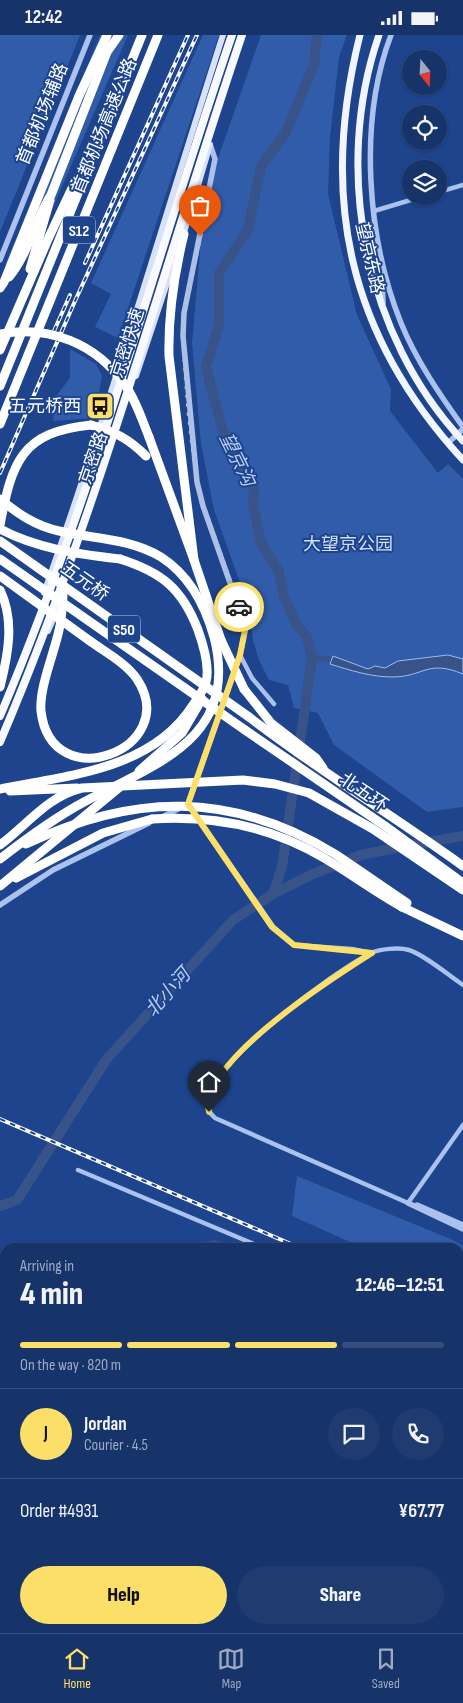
<!DOCTYPE html>
<html lang="en">
<head>
<meta charset="utf-8">
<style>
	:root { --surface:#16336a; --page:#1f3b70; --text:#f1f3f6; --muted:#9eaac1; --line:#354e7e; --accent:#fcdf69 }
	body { margin:0; font-family:"Sofia Sans Condensed","Noto Sans SC",sans-serif; background:var(--page); color:var(--text); height:100vh; display:flex; flex-direction:column; font-size:19px; white-space:nowrap }
	* { box-sizing:border-box; margin:0 }
	p { font-size:16px; color:var(--muted) }
	.icon { flex:none; width:28px; height:28px; fill:none; stroke:currentColor; stroke-width:2; stroke-linecap:round; stroke-linejoin:round }
	.map { position:relative; flex:1; overflow:hidden }
	.panel { position:absolute; left:0px; top:1208px; width:464px; height:391px; display:flex; flex-direction:column; background:var(--surface); border-radius:15px 15px 0 0; box-shadow:0 1px 4px #0004,0 0 0 1px var(--line) }
	.panel>* { flex:none }
	.needle { width:32px; rotate:162deg }
	.controls { position:absolute; left:402px; top:15px; display:grid; gap:10px }
	.controls a { display:grid; place-items:center; width:45px; height:45px; border-radius:50%; background:var(--surface); box-shadow:0 1px 4px #0004,0 0 0 1px var(--line); font-size:25px }
	.pin { position:absolute; display:grid; place-items:center; width:42px; height:42px; color:#fff; margin:-51px -21px; border-radius:50% 50% 50% 0; rotate:-45deg; box-shadow:0 0 5px #0007 }
	.pin .icon { rotate:45deg }
	.courier { position:absolute; display:grid; place-items:center; width:50px; height:50px; margin:-25px; border:4px solid #fcdf69; border-radius:50%; background:#fff; color:#222; box-shadow:0 1px 6px #0007 }
	.headline em { font-style:normal; font-weight:800 }
	.headline div { display:flex; flex-direction:column-reverse }
	.headline { display:flex; align-items:center; justify-content:space-between; height:85px; padding:0 20px }
	h1 { font-size:32px; font-weight:800; line-height:38px }
	.bar { display:grid; grid-template-columns:repeat(4,1fr); gap:8px 5px; align-content:center; height:60px; padding:0 20px }
	.bar i { height:6px; border-radius:4px; background:var(--line) }
	.bar .on { background:var(--accent) }
	.bar p { grid-column:span 4 }
	.line { display:flex; align-items:center; gap:12px; padding:0 20px; border-top:1px solid var(--line) }
	.line div { flex:1 }
	.round { display:grid; place-items:center; flex:none; width:52px; height:52px; border-radius:26px; background:var(--page) }
	.button { display:flex; gap:10px; margin-top:auto; padding:10px 20px }
	.button a { flex:1; height:58px; border-radius:30px; background:var(--accent); color:#111; font-size:20px; font-weight:800; line-height:58px; text-align:center }
	.button a+a { background:var(--page); color:var(--text) }
	.status { display:flex; justify-content:space-between; align-items:center; height:35px; padding:0 25px; background:var(--surface); direction:ltr }
	.status svg { height:14px; fill:currentColor }
	.tabs { display:flex; justify-content:space-around; align-items:center; height:70px; border-top:1px solid var(--line); background:var(--surface); font-size:14px; color:var(--muted) }
	.tabs a { display:grid; justify-items:center; gap:2px }
	.tabs .on { color:var(--accent) }
	.map>svg:first-child { display:block }
</style>
</head>
<body>
<div class="status"><b>12:42</b><svg viewBox="0 0 49 12"><path d="M0 12V9h3v3zM5 12V6h3v6zM10 12V3h3v9zM15 12V0h3v12zM26 1h20v11H26zM47 4h2v5h-2z"/></svg></div>
<div class="map">
<svg width="463" height="1598" viewBox="0 0 463 1598">
	<rect width="100%" height="100%" fill="#1d448d"/>
	<g fill="#315caa">
		<polygon points="0,0 80,0 0,197"/>
		<polygon points="100,0 128,0 41,200 5,230"/>
		<polygon points="203,0 219,0 118,303 95,292 111,259 91,248"/>
		<polygon points="261,0 347,0 339,22 330,102 328,159 357,280 391,354 390,376 438,438 448,429 463,444 463,772 427,777 334,710 318,678 294,673 288,650 269,645 259,625 253,605 248,570 214,475 201,409 192,308 204,171 216,129"/>
		<polygon points="70,314 96,329 102,341 94,383 53,386 57,360 70,343"/>
		<polygon points="297,1141 453,1205 463,1211 463,1277 459,1276 459,1212 361,1212 292,1181"/>
	</g>
	<path fill="#385389" stroke="#9ebcee" d="M 448,620 L 463,624 L 463,639 C 427,624 424,642 392,642 C 371,642 349,635 330,629 L 333,621 L 368,634 L 375,631 L 385,633 L 398,626 Z"/>
	<g fill="none" stroke-linecap="round" stroke-linejoin="round">
		<g stroke="#385389" stroke-width="6">
			<polyline points="312,623 328,624"/>
			<polyline points="196,1212 214,1208 227,1212"/>
			<polyline points="0,1236 5,1239"/>
			<polyline points="459,1309 463,1311"/>
		</g>
		<g stroke="#385389" stroke-width="10">
			<polyline points="405,811 463,801"/>
			<polyline points="273,859 282,832 312,623 307,602 296,589 284,562 279,537 261,508 253,470 254,455 246,433 223,397 206,332 219,290 219,238 248,195 261,131 285,99 314,30 317,0"/>
			<polyline points="0,1171 17,1165 106,1025 233,885 273,859 313,839 361,820 395,813"/>
		</g>
		<g stroke="#aac2ed" stroke-width="4.5">
			<polyline points="439,157 463,150"/>
			<polyline points="374,176 424,161"/>
			<polyline points="240,620 252,643 274,669"/>
			<polyline points="294,910 352,914 372,918"/>
			<path d="M 463,950 C 448,940 425,920 409,915 C 399,912 380,914 371,918 C 336,935 210,1028 207,1067 C 206,1074 210,1078 215,1083 L 408,1168 L 463,1090"/>
			<polyline points="78,1135 261,1212"/>
			<polyline points="0,1253 5,1258"/>
			<polyline points="459,1329 463,1331"/>
			<polyline points="0,1438 5,1438"/>
			<polyline points="435,1594 442,1598"/>
			<polyline points="28,1598 29,1594"/>
			<polyline points="123,1598 124,1594"/>
			<polyline points="240,1598 241,1594"/>
		</g>
		<g stroke="#aac2ed" stroke-width="5.5">
			<path d="M 391,0 C 358,87 367,203 401,288 C 416,325 440,360 463,392"/>
			<polyline points="0,225 90,0"/>
			<polyline points="382,237 383,268"/>
			<polyline points="448,408 463,394"/>
			<polyline points="189,771 273,892 294,910"/>
			<polyline points="162,782 188,769 240,620 245,595 242,582 203,471 197,447 183,301 184,278 215,124 210,109"/>
			<polyline points="0,870 53,835 149,788"/>
			<polyline points="408,1168 463,1194"/>
			<polyline points="417,1170 463,1190"/>
		</g>
		<g stroke="#d7e2f9" stroke-width="6">
			<polyline points="183,201 210,110"/>
			<polyline points="136,341 174,227"/>
			<path d="M 44,558 C 109,374 163,186 223,0"/>
			<polyline points="48,596 61,566"/>
		</g>
		<g stroke="#f0f5ff" stroke-width="7">
			<path d="M 360,0 C 319,163 348,300 463,425"/>
			<path d="M 379,0 C 332,135 365,302 463,406"/>
		</g>
		<g stroke="#fff" stroke-width="9">
			<path d="M 184,199 C 174,240 168,279 169,321 L 194,525"/>
			<polyline points="30,234 50,165"/>
			<path d="M 9,242 C 28,220 35,185 51,160 L 107,17 L 119,0"/>
			<polyline points="0,253 4,247 79,61 107,0"/>
			<polyline points="0,315 49,202 75,147 83,137"/>
			<polyline points="0,351 142,0"/>
			<polyline points="0,389 158,0"/>
			<polyline points="149,402 194,525 221,605"/>
			<path d="M 0,490 C 12,427 21,397 91,390"/>
			<path d="M 0,555 C 15,586 8,620 0,652"/>
			<path d="M 63,561 C 62,572 62,584 59,595 C 54,619 39,653 41,676 C 51,764 183,714 137,644 C 126,628 105,617 90,606"/>
			<polyline points="244,654 271,688 316,723 323,733"/>
			<path d="M 249,682 C 318,735 392,780 463,831"/>
			<polyline points="245,695 385,791 463,848"/>
			<polyline points="139,736 182,698 202,664"/>
			<path d="M 0,754 C 68,740 152,735 193,670 C 197,664 204,655 206,647 C 210,632 203,609 198,595 C 182,553 161,537 120,524"/>
			<polyline points="10,756 77,753"/>
			<polyline points="309,758 373,794 463,855"/>
			<polyline points="16,843 103,798 152,784"/>
			<polyline points="0,851 121,751"/>
			<polyline points="402,872 463,901"/>
		</g>
		<defs>
			<g id="rail">
				<polyline points="85,228 188,0"/>
				<polyline points="54,296 70,260"/>
				<polyline points="0,438 75,266 197,0"/>
				<polyline points="0,1084 298,1212"/>
				<polyline points="459,1283 463,1285"/>
			</g>
		</defs>
		<use href="#rail" stroke="#fff" stroke-width="4"/>
		<use href="#rail" stroke="#1d448d" stroke-width="2" stroke-dasharray="5.5" stroke-linecap="butt"/>
		<g stroke="#f8faff" stroke-width="8">
			<path d="M 0,681 C 94,460 154,227 232,0"/>
			<path d="M 0,707 C 98,478 162,236 242,0"/>
		</g>
		<g stroke="#fff" stroke-width="9">
			<path d="M 0,299 C 49,290 96,308 125,350 C 136,365 142,385 149,402"/>
			<path d="M 91,390 C 114,396 129,404 146,421"/>
			<path d="M 0,464 C 18,479 36,491 59,496 C 93,504 130,503 161,522 C 189,540 205,570 214,602 C 240,704 155,729 84,767 C 54,783 27,803 0,824"/>
			<path d="M 0,494 C 37,514 79,519 120,524"/>
			<polyline points="0,506 249,682"/>
			<polyline points="0,524 245,695"/>
			<polyline points="0,541 90,606"/>
			<polyline points="221,605 244,654"/>
			<path d="M 152,784 C 213,780 272,792 324,823 C 351,839 375,857 402,872"/>
			<path d="M 26,809 C 134,758 231,756 335,819 C 359,835 383,852 407,868"/>
			<path d="M 0,810 C 27,790 48,761 82,753 L 243,745 L 275,749 L 309,758"/>
		</g>
	</g>
	<g fill="none" stroke-linecap="round" stroke-linejoin="round">
		<polyline stroke="#b0bed7" stroke-width="5" stroke-dasharray="0 9" points="200,201 184,278 183,301 189,378 197,447 203,471 239,572"/>
		<path stroke="#fcdf69" stroke-width="6" d="M 209,1077 C 199,1027 334,942 372,918 L 294,910 L 272,892 L 188,769 L 240,620 L 245,595 L 239,572"/>
	</g>
	<defs>
		<symbol id="bus-square" viewBox="-11 -11 22 22"><rect x="-9" y="-9" width="18" height="18" rx="4" fill="#fcdf69" stroke="#1d448d"/><path d="M-5-6H5V4H4V6H2V4H-2V6H-4V4H-5ZM-3.5-4V0h7V-4ZM-3.5 1.2v1.5H-2V1.2ZM2 1.2v1.5H3.5V1.2Z" fill="#111"/></symbol>
	</defs>
	<g fill-rule="evenodd">
		<use href="#bus-square" x="84" y="355" width="32" height="32"/>
	</g>
	<g text-anchor="middle" stroke-width="4" stroke-linejoin="round" paint-order="stroke">
		<g fill="#1d448d" stroke="#bbc7dd" stroke-width="1">
			<rect x="63" y="181.5" width="32" height="27" rx="4"/>
			<rect x="108" y="580.5" width="32" height="27" rx="4"/>
		</g>
		<g font-size="16" font-weight="bold" fill="#fff">
			<text x="79" y="201">S12</text>
			<text x="124" y="600">S50</text>
		</g>
		<g font-size="18" fill="#fff" stroke="#1d448d">
			<text transform="translate(42 79) rotate(-68)" y="6">首都机场辅路</text>
			<text transform="translate(104 91) rotate(-68)" y="6">首都机场高速公路</text>
			<text transform="translate(370 223) rotate(77)" y="6">望京东路</text>
			<text transform="translate(127 308) rotate(-72)" y="6">京密快速</text>
			<text transform="translate(93 423) rotate(-71)" y="6">京密路</text>
			<text transform="translate(85 546) rotate(35)" y="6">五元桥</text>
			<text transform="translate(364 757) rotate(34)" y="6">北五环</text>
		</g>
		<g font-size="18" fill="#fff" stroke="#1d448d" text-anchor="end">
			<text x="81" y="377">五元桥西</text>
		</g>
		<g font-size="18" fill="#d0dff9" stroke="#1d448d">
			<text x="348" y="515">大望京公园</text>
		</g>
		<g font-size="19" font-style="italic" fill="#b6cdf4" stroke="#1d448d">
			<text transform="translate(238 424) rotate(64)" y="7">望京沟</text>
			<text transform="translate(167 957) rotate(-48)" y="7">北小河</text>
		</g>
	</g>
</svg>
<div class="controls">
<a><svg class="needle" viewBox="-14 -14 28 28"><path d="M0-13l5 13h-10z" fill="#e53935"/><path d="M0 13l5-13h-10z" fill="#9eaac1"/></svg></a>
<a><svg class="icon" aria-label="locate" viewBox="0 0 24 24"><circle cx="12" cy="12" r="6"/><path d="M12 2v4M12 18v4M2 12h4M18 12h4"/></svg></a>
<a><svg class="icon" aria-label="layers" viewBox="0 0 24 24"><path d="M12 4l9 5-9 5-9-5zM3 14l9 5 9-5"/></svg></a>
</div>
<div class="pin" style="left:200px;top:201px;background:#ea580c"><svg class="icon" aria-label="bag" viewBox="0 0 24 24"><path d="M5 8h14l-1 12H6zM9 8a3 3 0 0 1 6 0"/></svg></div>
<div class="pin" style="left:209px;top:1077px;background:#1f2937"><svg class="icon" aria-label="home" viewBox="0 0 24 24"><path d="M3 11l9-7 9 7M6 9v11h12V9"/></svg></div>
<div class="courier" style="left:239px;top:572px"><svg class="icon" aria-label="car" viewBox="0 0 24 24"><path d="M5 17H2v-5l4-1 3-4h7l3 4 3 1v5h-3M9 17h6M6 11h13"/><circle cx="7" cy="17" r="2"/><circle cx="17" cy="17" r="2"/></svg></div>
<section class="panel">
<div class="headline"><div><h1>4 min</h1><p>Arriving in</p></div><em>12:46–12:51</em></div>
<div class="bar"><i class="on"></i><i class="on"></i><i class="on"></i><i></i><p>On the way · 820 m</p></div>
<div class="line" style="height:90px"><b class="round" style="background:var(--accent);color:#111">J</b><div><b>Jordan</b><p>Courier · 4.5</p></div><a class="round"><svg class="icon" aria-label="chat" viewBox="0 0 24 24"><path d="M4 5h16v11H9l-5 4z"/></svg></a><a class="round"><svg class="icon" aria-label="phone" viewBox="0 0 24 24"><path d="M5 4h4l2 5-3 2q2 4 5 5l2-3 5 2v4C11 20 4 13 5 4z"/></svg></a></div>
<div class="line" style="height:65px"><div>Order #4931</div><b>¥67.77</b></div>
<div class="button"><a>Help</a><a>Share</a></div>
</section>
</div>
<nav class="tabs">
<a class="on"><svg class="icon" aria-label="home" viewBox="0 0 24 24"><path d="M3 11l9-7 9 7M6 9v11h12V9"/></svg>Home</a>
<a><svg class="icon" aria-label="map" viewBox="0 0 24 24"><path d="M3 6l6-2 6 2 6-2v14l-6 2-6-2-6 2zM9 4v14M15 6v14"/></svg>Map</a>
<a><svg class="icon" aria-label="saved" viewBox="0 0 24 24"><path d="M7 4h10v16l-5-4-5 4z"/></svg>Saved</a>
</nav>
</body>
</html>
